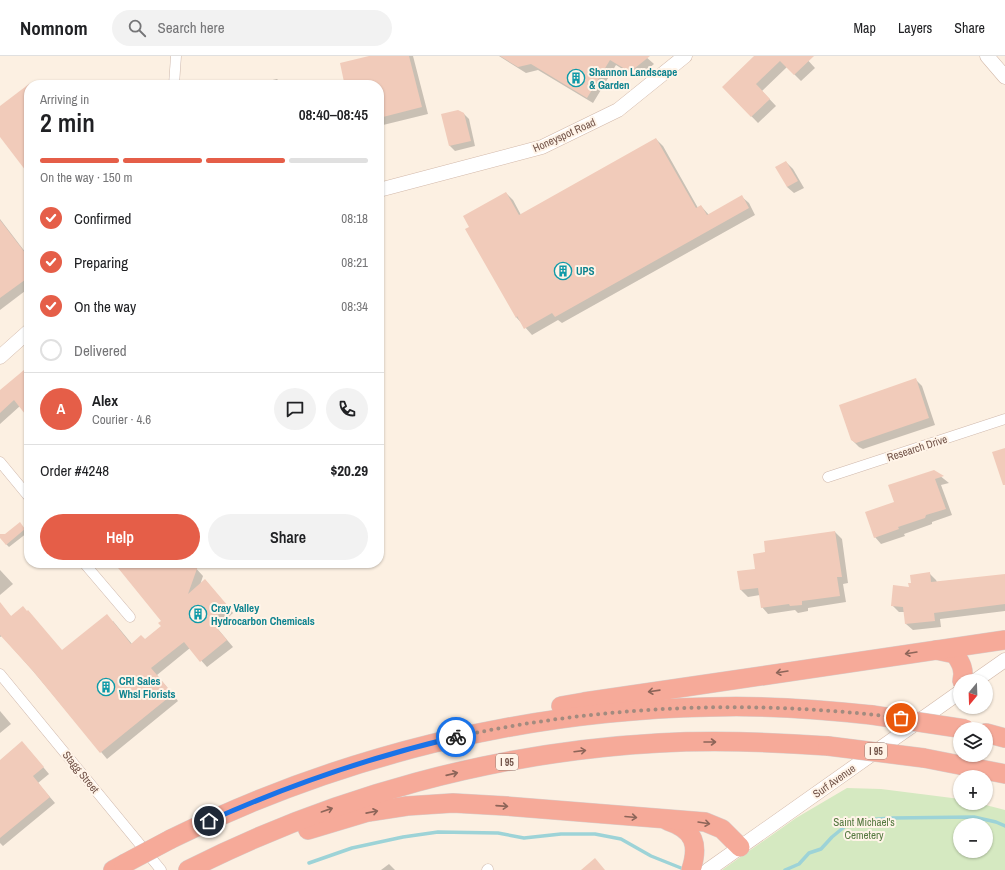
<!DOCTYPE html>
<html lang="en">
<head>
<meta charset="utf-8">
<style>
	:root { --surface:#fff; --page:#f2f2f2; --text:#202124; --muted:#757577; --line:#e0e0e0; --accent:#e55e48 }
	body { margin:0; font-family:"Archivo Narrow",sans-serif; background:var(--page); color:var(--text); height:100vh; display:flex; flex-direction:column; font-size:15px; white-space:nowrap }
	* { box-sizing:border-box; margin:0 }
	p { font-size:13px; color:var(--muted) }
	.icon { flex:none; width:22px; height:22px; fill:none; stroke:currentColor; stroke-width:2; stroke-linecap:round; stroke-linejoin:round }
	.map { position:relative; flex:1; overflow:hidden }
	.sheet { position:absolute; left:24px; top:24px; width:360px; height:488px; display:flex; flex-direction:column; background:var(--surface); border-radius:16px; box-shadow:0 1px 3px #0004 }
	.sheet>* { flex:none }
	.needle { width:26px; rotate:199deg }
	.buttons { position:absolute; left:953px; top:618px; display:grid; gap:8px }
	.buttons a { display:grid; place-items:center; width:40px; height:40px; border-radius:50%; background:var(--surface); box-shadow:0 1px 3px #0004; font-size:20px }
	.pin { position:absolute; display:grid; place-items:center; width:34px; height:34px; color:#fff; margin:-17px; border:2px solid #fff; border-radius:50%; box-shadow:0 1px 4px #0007 }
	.courier { position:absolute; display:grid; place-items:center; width:40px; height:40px; margin:-20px; border:3px solid #1a73e8; border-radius:50%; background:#fff; color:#222; box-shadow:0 1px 5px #0007 }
	.overview em { font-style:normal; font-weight:600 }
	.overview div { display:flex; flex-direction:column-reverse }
	.overview { display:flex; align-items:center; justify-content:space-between; height:68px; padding:0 16px }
	h1 { font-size:26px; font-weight:600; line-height:30px }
	.bar { display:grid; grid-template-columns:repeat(4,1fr); gap:6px 4px; align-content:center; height:48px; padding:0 16px }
	.bar i { height:5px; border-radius:3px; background:var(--line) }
	.bar .active { background:var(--accent) }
	.bar p { grid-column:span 4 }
	.line { display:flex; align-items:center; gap:10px; padding:0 16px; border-top:1px solid var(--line) }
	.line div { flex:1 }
	.round { display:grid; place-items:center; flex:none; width:42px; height:42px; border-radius:21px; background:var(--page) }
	ol { padding:0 16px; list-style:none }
	li { display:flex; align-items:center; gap:12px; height:44px }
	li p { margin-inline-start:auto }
	li .icon { padding:4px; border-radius:50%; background:var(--accent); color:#fff; stroke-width:4 }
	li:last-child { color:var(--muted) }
	li i { width:22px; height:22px; border:2px solid var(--line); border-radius:50% }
	.button { display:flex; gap:8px; margin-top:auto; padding:8px 16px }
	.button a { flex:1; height:46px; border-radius:24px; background:var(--accent); color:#fff; font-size:16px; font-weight:600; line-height:46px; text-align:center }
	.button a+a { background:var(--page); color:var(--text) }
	header { display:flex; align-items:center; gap:24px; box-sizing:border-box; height:56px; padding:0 20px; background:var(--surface); border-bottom:1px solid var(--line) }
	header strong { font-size:19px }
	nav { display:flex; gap:22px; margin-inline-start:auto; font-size:14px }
	.search { width:280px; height:36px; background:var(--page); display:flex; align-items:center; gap:10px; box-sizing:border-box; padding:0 14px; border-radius:22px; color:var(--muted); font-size:15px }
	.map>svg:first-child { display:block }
</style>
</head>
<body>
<header>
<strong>Nomnom</strong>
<div class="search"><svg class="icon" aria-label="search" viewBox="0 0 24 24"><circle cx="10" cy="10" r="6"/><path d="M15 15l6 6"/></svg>Search here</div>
<nav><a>Map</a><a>Layers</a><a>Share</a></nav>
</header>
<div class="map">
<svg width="1005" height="814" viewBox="0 0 1005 814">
	<rect width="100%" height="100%" fill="#fcf0e2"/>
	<path fill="#d5e9c1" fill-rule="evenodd" d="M 847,732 L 881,733 L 960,743 L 960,747 L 978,747 L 1005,754 L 1005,814 L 722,814 L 796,762 ZM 960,769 L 986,769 L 986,795 L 960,795 Z"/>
	<g fill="#0003">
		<polygon points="372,0 413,0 428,58 379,70 379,29 349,29 345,25"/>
		<polygon points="499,0 645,0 654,8 637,22 616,9 593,47 538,14 526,17"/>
		<polygon points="755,0 804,0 815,12 801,25 787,11 762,35 776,50 758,67 723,31"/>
		<polygon points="277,23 283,29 251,29"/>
		<polygon points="78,24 80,26 82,25 86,29 71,29"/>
		<polygon points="464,58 469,63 475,90 455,95 450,90 442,59"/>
		<polygon points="656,83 663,90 698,152 701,150 709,159 742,141 749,147 755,159 562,267 558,264 532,279 516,261 506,137 513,144 521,159"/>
		<polygon points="786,106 793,113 804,132 794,137 787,131"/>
		<polygon points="0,163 29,201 29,232 0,254"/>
		<polygon points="24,316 29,321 29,361 20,350 0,368 0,335"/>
		<polygon points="916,324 922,330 935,369 863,393 859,391 852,384"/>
		<polygon points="934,415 949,427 941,429 952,459 932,466 932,468 904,478 905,480 881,488 875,481 895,447"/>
		<polygon points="22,471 27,477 9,491 6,488"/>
		<polygon points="835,476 842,483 848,527 843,528 846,546 808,552 808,555 798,557 795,554 768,558 762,551 760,539 748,541 741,534 738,516 756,514 767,497"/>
		<polygon points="115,507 191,507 203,520 200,529 205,524 233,557 217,572 233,591 207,611 190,592 157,619 178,645 107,703 33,615 2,580 0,581 0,555 11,560 63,595 113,565 132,588 145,584 162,570 163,565"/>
		<polygon points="0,514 13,528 0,539"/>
		<polygon points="930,518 936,524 937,526 1005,519 1005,555 940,563 941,571 913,574 906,568 905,556 899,556 892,549 910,532"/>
		<polygon points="0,655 11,668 0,677"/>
		<polygon points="28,693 49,718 38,727 55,747 3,790 0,787 0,705"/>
		<polygon points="389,808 395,814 381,814"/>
	</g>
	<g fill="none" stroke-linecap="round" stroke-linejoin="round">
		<g stroke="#9dd3d7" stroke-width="3.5">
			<polyline points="309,807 352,792 403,781 438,776 498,777 524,782 561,778 595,778 621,783 651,800 681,812"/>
			<polyline points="785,814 799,808 809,797 821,793 832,781 849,767 864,764 892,762 974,761 996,766 1005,770"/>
		</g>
	</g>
	<g fill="#f1cbba">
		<polygon points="369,0 409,0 422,51 379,62 379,29 354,29 352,24 344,26 340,7"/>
		<polygon points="500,0 650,0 630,16 610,4 587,42 531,8 518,11"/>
		<polygon points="754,0 814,0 794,19 780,5 756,28 770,43 751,61 722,31"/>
		<polygon points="29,28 29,119 0,81 0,50"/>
		<polygon points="458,54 464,57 471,85 449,90 441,58"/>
		<polygon points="656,82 696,152 701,149 707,159 742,139 749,152 555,261 552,257 524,273 517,260 516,262 465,173 469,171 463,160 506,136 519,159"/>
		<polygon points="786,105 798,125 787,131 775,111"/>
		<polygon points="0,164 29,202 29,221 0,242"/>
		<polygon points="24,314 29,321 29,363 14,344 0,357 0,334"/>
		<polygon points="916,322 929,362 856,387 851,384 839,349"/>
		<polygon points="1005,392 1005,429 1003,429 992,396"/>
		<polygon points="934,414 944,420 935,423 946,453 926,459 925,462 898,471 899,473 874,482 865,456 894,446 888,429"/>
		<polygon points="20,466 25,473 6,489 0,482 0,478 5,478"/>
		<polygon points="835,475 842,521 837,521 840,540 802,545 802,549 790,550 789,548 761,552 758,532 740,534 737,515 755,513 753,498 765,496 764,485"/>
		<polygon points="114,507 199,507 188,538 205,523 228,550 211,565 227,584 200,606 184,586 151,612 173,638 100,697 33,615 0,579 0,546 11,560 23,550 27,555 28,554 62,594 107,558 131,588 141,579 145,583 161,570 158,567 161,565"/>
		<polygon points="930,516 931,526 1005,518 1005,548 934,557 935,565 905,568 903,551 891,550 893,529 909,531 908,527 911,527 910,519"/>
		<polygon points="22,685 44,711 33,720 50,741 0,782 0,704"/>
		<polygon points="595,802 605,814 581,814"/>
	</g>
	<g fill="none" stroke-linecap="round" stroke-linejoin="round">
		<defs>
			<g id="street">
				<polyline points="174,29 176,0"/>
				<polyline points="0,406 29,441"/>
				<polyline points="828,421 1005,363"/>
				<polyline points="84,507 130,561"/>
				<polyline points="0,618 161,814"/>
				<polyline points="487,814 488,813"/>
			</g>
			<g id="secondary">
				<polyline points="987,0 1005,21"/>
				<polyline points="379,134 542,91 618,54 685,0"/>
				<polyline points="0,301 29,275"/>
				<polyline points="975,625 1005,604"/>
				<polyline points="708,814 960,636"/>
			</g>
			<g id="highway">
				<path d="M 936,594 L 955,598 C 961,607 965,614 962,625"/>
				<polyline points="561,650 584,646 1005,584"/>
				<polyline points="986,677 1005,682"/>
				<polyline points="924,702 1005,718"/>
				<path d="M 668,765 C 695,774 699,789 691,814"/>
				<polyline points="308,774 368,756 407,750 453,747 506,750 705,766 722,773 740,791"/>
				<path d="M 171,783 C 339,700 522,655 709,651 C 764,649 818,653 872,659"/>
				<polyline points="113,814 124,808"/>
				<path d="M 188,814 C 333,740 496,696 659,687 C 716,684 772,686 828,690"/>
			</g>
		</defs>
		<use href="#street" stroke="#cfb8ac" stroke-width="11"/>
		<use href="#secondary" stroke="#d2b8a9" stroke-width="15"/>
		<use href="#highway" stroke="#d8cfcc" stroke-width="20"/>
		<use href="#street" stroke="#fff" stroke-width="10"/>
		<use href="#secondary" stroke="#fff" stroke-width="14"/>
		<use href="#highway" stroke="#f6aa99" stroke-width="19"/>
		<defs>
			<g id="highway-bridge">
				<polyline points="872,659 965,673"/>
				<polyline points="828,690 924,702"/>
				<polyline points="124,808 171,783"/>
			</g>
		</defs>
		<use href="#highway-bridge" stroke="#d8cfcc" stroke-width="20" stroke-linecap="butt"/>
		<use href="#highway-bridge" stroke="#f6aa99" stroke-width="19"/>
	</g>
	<defs><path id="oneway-shaft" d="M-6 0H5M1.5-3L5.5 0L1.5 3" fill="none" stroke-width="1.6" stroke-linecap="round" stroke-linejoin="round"/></defs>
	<g stroke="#8d6559">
		<use href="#oneway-shaft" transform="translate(911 597) rotate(171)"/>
		<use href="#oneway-shaft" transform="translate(782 616) rotate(171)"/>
		<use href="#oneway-shaft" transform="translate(654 635) rotate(172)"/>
		<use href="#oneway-shaft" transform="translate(710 686)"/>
		<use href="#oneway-shaft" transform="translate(580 695) rotate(-7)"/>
		<use href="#oneway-shaft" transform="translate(452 718) rotate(-13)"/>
		<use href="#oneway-shaft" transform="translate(502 750) rotate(4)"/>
		<use href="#oneway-shaft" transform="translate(327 754) rotate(-19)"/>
		<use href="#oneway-shaft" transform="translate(372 756) rotate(-11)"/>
		<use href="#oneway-shaft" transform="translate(631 761) rotate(5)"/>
		<use href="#oneway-shaft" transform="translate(704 767) rotate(9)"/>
	</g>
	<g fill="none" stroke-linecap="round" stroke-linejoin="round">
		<path stroke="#a38b7f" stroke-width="4" stroke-dasharray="0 7.2" d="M 456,681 C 603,649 752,643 901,662"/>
		<path stroke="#1a73e8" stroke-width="5" d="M 209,765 C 289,729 371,701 456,681"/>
	</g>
	<defs>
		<symbol id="building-ring" viewBox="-11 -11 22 22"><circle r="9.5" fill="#fff4e8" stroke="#0f9aa8" stroke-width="1.5"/><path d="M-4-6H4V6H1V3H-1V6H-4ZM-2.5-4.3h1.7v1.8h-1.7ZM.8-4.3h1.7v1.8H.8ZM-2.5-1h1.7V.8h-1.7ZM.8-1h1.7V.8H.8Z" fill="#0f9aa8"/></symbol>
	</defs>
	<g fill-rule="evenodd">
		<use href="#building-ring" x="566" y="12" width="20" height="20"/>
		<use href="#building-ring" x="553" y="205" width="20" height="20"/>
		<use href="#building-ring" x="188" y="548" width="20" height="20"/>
		<use href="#building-ring" x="96" y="621" width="20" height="20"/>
	</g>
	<g text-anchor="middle" stroke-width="4" stroke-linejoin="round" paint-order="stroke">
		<g fill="#fff4e8" stroke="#9d8479" stroke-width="1">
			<rect x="865" y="687" width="22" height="16" rx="3"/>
			<rect x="496" y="698" width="22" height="16" rx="3"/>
		</g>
		<g font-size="10" font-weight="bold" fill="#735449">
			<text x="876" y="699">I 95</text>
			<text x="507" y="710">I 95</text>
		</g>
		<g font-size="11" font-weight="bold" fill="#0d838f" stroke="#fff4e8" text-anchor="start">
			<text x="589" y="20">Shannon Landscape<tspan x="589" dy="13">&amp; Garden</tspan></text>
			<text x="576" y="219">UPS</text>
			<text x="211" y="556">Cray Valley<tspan x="211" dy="13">Hydrocarbon Chemicals</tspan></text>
			<text x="119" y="629">CRI Sales<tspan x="119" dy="13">Whsl Florists</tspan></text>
		</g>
		<g font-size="11" fill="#735449" stroke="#fff4e8">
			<text transform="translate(564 79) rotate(-24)" y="4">Honeyspot Road</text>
			<text transform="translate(917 392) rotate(-18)" y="4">Research Drive</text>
			<text transform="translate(81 716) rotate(51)" y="4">Stagg Street</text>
			<text transform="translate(834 725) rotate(-35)" y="4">Surf Avenue</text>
		</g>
		<g font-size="11" fill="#567941" stroke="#fff4e8">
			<text x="864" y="770">Saint Michael's<tspan x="864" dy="13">Cemetery</tspan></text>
		</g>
	</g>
</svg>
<div class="buttons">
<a><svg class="needle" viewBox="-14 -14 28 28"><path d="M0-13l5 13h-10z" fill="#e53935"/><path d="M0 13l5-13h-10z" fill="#757577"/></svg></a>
<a><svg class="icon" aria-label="layers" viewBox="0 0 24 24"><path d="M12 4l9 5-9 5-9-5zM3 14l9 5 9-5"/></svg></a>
<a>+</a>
<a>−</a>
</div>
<div class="pin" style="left:901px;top:662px;background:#ea580c"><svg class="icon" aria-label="bag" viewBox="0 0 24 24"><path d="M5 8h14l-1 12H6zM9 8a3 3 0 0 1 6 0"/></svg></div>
<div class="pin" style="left:209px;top:765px;background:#1f2937"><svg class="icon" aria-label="home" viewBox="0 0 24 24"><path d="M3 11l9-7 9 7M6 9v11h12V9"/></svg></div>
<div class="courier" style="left:456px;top:681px"><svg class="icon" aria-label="bike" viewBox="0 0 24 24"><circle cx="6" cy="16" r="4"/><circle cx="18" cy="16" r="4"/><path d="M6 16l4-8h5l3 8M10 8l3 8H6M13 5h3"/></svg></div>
<section class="sheet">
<div class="overview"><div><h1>2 min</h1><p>Arriving in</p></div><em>08:40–08:45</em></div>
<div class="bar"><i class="active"></i><i class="active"></i><i class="active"></i><i></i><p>On the way · 150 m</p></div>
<ol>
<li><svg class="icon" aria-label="check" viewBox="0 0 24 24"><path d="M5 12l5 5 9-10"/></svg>Confirmed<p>08:18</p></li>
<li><svg class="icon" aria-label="check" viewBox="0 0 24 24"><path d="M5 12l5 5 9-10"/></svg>Preparing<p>08:21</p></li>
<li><svg class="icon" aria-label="check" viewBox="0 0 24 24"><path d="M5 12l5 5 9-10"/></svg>On the way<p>08:34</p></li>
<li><i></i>Delivered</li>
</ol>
<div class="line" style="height:72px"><b class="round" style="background:var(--accent);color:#fff">A</b><div><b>Alex</b><p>Courier · 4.6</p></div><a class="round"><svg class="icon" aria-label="chat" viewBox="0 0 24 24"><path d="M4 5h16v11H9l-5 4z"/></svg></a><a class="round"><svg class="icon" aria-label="phone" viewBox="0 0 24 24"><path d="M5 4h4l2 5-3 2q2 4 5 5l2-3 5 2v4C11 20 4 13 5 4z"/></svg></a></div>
<div class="line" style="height:52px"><div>Order #4248</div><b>$20.29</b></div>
<div class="button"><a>Help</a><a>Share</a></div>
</section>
</div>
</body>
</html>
